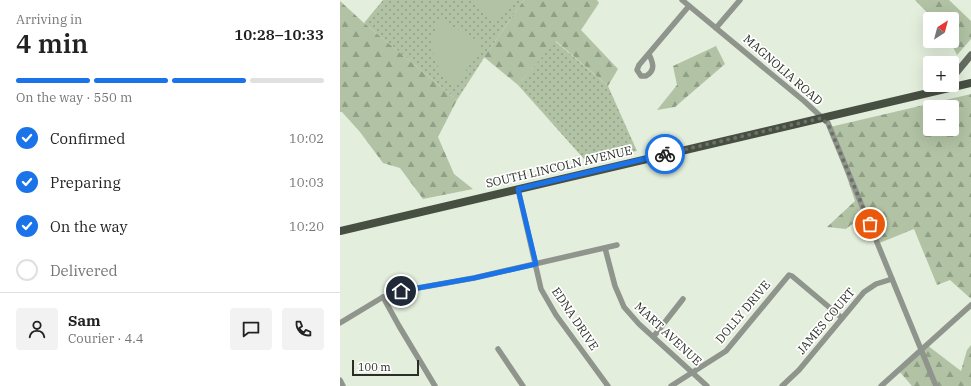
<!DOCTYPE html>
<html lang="en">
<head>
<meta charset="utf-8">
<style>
	:root { --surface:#fff; --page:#f2f2f2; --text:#222; --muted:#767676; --line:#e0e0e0; --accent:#1a73e8 }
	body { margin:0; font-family:"IBM Plex Serif",serif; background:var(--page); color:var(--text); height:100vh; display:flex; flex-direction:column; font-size:15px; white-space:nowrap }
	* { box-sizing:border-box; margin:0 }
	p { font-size:13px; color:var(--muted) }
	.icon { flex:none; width:22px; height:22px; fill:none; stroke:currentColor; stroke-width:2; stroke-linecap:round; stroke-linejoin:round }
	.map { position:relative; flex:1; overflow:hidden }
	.panel { display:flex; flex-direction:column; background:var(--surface); width:340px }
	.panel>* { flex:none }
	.needle { width:26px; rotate:36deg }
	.tools { position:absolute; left:583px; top:12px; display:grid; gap:8px }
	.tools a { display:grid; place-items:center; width:36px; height:36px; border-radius:4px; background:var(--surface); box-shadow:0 4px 16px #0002; font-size:20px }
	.scale { position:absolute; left:12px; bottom:10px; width:67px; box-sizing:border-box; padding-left:4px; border:2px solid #2a2e27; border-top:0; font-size:11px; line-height:14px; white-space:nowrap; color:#2a2e27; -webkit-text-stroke:3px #fff; paint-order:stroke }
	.pin { position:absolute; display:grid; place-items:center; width:34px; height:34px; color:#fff; margin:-17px; border:2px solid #fff; border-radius:50%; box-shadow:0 1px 4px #0007 }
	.courier { position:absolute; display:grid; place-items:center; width:40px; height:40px; margin:-20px; border:3px solid #1a73e8; border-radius:50%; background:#fff; color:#222; box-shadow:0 1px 5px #0007 }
	.headline em { font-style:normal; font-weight:600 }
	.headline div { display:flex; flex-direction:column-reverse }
	.headline { display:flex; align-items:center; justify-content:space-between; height:68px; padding:0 16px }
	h1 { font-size:26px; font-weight:600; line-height:30px }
	.bar { display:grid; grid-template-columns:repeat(4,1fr); gap:6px 4px; align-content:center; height:48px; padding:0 16px }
	.bar i { height:5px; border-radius:3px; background:var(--line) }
	.bar .on { background:var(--accent) }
	.bar p { grid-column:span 4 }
	.line { display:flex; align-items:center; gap:10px; padding:0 16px; border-top:1px solid var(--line) }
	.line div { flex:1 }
	.round { display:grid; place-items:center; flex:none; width:42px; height:42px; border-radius:4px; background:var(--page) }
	ol { padding:0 16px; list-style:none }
	li { display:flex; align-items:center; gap:12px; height:44px }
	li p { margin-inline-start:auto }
	li .icon { padding:4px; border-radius:50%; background:var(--accent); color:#fff; stroke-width:4 }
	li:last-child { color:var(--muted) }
	li i { width:22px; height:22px; border:2px solid var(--line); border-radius:50% }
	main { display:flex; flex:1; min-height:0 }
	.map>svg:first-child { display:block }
</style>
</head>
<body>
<main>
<section class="panel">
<div class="headline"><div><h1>4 min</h1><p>Arriving in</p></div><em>10:28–10:33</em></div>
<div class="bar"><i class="on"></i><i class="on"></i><i class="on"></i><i></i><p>On the way · 550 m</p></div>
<ol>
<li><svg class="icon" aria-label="check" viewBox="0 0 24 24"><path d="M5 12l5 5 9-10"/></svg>Confirmed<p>10:02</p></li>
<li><svg class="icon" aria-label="check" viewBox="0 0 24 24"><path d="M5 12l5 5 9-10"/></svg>Preparing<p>10:03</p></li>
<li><svg class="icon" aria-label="check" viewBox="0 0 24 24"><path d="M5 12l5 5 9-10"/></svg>On the way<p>10:20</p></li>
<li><i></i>Delivered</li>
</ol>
<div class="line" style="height:72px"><a class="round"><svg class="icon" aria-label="person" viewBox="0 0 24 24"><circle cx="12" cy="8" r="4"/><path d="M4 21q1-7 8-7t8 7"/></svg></a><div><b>Sam</b><p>Courier · 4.4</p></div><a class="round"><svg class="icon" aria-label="chat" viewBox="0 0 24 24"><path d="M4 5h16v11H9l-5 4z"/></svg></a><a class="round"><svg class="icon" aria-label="phone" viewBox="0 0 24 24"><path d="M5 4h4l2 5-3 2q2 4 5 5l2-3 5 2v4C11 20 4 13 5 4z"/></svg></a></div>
</section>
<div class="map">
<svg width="631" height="386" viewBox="0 0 631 386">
	<defs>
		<pattern id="grass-dots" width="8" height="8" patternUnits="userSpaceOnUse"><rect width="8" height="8" fill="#b1c3a4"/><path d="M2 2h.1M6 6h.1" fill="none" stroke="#909f86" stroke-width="1.8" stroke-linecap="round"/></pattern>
		<pattern id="forest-firs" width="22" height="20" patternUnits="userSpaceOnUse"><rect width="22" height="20" fill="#b1c3a4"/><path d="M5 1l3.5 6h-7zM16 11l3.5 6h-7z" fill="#909f86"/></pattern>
	</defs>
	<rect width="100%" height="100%" fill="#e3eedc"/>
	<g fill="url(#grass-dots)">
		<polygon points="43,0 184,0 151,47 117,100 24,23"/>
		<polygon points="215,41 268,86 297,151 244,159 178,85"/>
	</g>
	<g fill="url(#forest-firs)" fill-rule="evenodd">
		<polygon points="184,0 257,0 259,3 241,30 278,69 268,86 216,41 178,85 144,57"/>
		<polygon points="575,0 609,0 631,21 631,39 617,55 610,41 612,41 612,19 593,19"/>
		<polygon points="0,1 24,23 117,100 98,137 114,174 133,189 83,199 60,168 43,163 20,132 2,112 0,112"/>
		<polygon points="376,46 385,64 335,107 317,110 337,85 333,66"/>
		<path d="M 631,94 L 631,298 L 630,298 L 610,280 L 597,285 L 574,229 L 537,244 L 525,214 L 506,229 L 487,227 L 515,201 L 490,127 ZM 590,107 L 612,107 L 612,129 L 590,129 Z"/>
		<polygon points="587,345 621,371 627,350 631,345 631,386 572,386 559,371"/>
	</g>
	<g fill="#b1c3a4">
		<polygon points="132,0 175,0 159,20 153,20"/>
		<path d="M 100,19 L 140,42 L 141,48 L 116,85 C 92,71 86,42 100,19 Z"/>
	</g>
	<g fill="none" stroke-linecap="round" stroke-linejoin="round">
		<g stroke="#8f948c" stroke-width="5.5">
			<polyline points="342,0 464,101 488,123 596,386"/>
			<polyline points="376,28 400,0"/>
			<path d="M 309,54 C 313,63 316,70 306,76 L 301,76 L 297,70 L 299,65 L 349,6"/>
			<polyline points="178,189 201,289 216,315 268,386"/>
			<polyline points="265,248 275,286 284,307 299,324 367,386"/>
			<polyline points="43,297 59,326 95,386"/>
			<polyline points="0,323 43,297 61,291 134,278 277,245"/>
			<polyline points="314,336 343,299"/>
			<polyline points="158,349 183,386"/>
			<polyline points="0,380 3,386"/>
			<polyline points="331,386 386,351 449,275 452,276 502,318"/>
			<polyline points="442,386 459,370 524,292 536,284 552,279"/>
			<polyline points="541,386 631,305"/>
		</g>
		<polyline stroke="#656b60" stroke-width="7" points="612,78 631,55"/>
		<polyline stroke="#474e42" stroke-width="8" points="0,231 631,83"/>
	</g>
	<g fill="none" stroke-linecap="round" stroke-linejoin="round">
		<polyline stroke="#6b7166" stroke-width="4" stroke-dasharray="0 7.2" points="325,154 482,118 489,126 530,224"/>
		<polyline stroke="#1a73e8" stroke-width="5" points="61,291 134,278 196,264 178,189 325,154"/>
	</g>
	<g text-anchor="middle" stroke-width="3.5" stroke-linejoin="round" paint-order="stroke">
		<g font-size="12" fill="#2a2e27" stroke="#fff">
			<text transform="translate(443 70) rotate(41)" y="4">MAGNOLIA ROAD</text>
			<text transform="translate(219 167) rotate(-13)" y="4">SOUTH LINCOLN AVENUE</text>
			<text transform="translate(403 312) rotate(-50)" y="4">DOLLY DRIVE</text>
			<text transform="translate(235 319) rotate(56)" y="4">EDNA DRIVE</text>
			<text transform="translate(486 321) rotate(-50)" y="4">JAMES COURT</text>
			<text transform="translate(328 334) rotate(43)" y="4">MART AVENUE</text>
		</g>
	</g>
</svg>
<div class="tools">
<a><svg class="needle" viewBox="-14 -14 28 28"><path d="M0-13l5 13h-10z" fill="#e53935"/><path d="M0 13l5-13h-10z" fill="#767676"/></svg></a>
<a>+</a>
<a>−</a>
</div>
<div class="scale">100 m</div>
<div class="pin" style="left:530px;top:224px;background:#ea580c"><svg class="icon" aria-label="bag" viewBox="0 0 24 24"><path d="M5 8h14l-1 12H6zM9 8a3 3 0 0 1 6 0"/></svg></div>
<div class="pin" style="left:61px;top:291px;background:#1f2937"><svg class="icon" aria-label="home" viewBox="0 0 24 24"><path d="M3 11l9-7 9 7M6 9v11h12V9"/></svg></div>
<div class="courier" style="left:325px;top:154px"><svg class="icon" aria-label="bike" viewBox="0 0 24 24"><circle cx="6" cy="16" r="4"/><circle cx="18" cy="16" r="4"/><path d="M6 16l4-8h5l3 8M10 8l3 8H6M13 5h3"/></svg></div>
</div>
</main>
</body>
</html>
